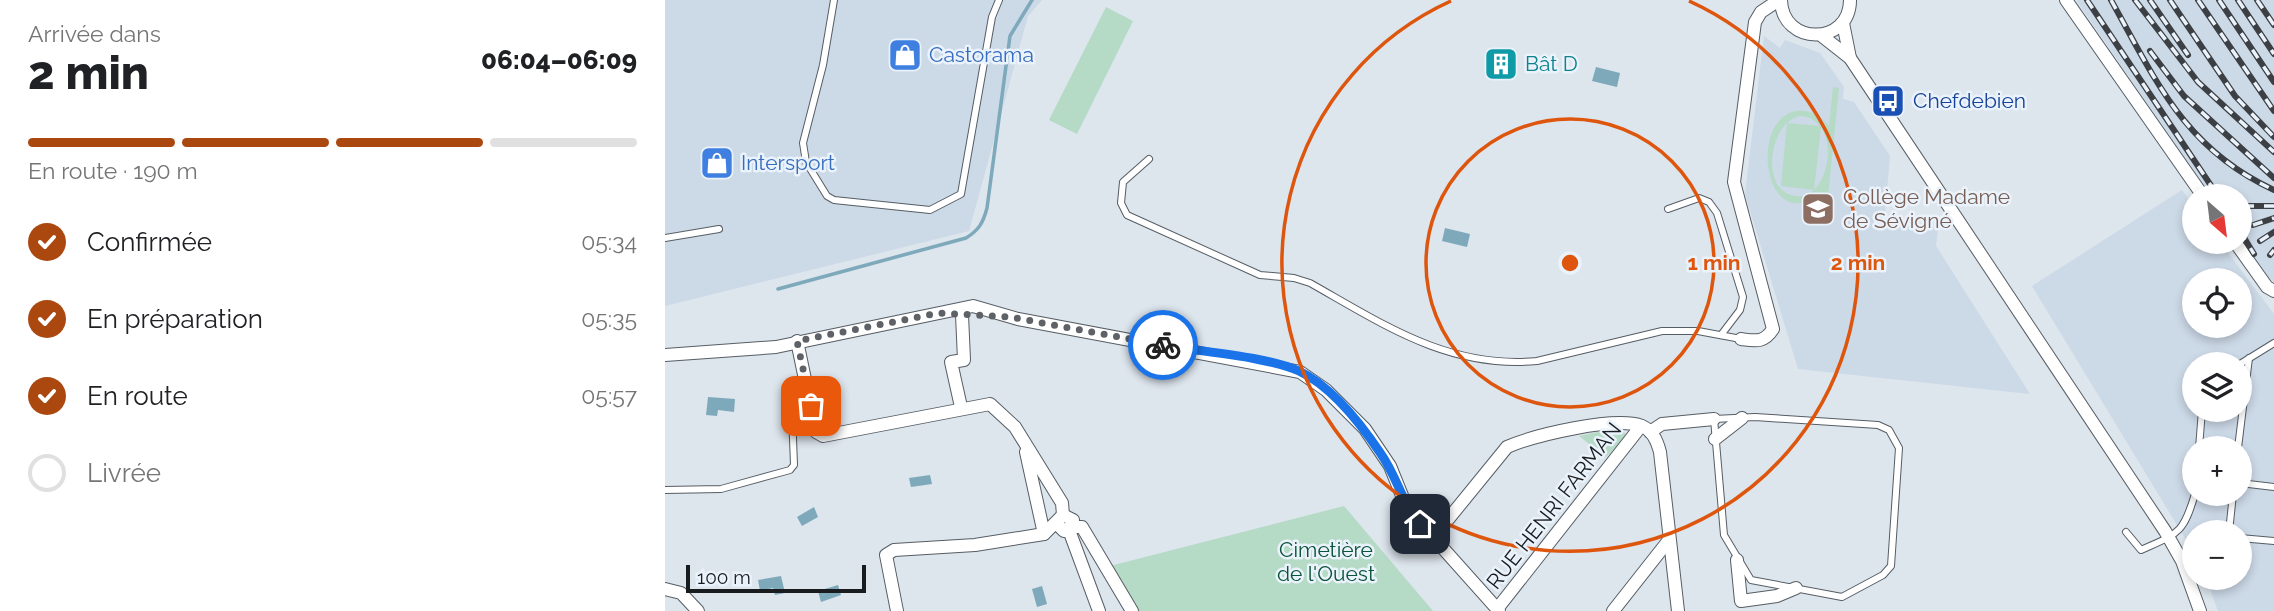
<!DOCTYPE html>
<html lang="fr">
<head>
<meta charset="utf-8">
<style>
	:root { --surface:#fff; --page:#f6f6f6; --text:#202124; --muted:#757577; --line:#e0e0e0; --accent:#ab4810 }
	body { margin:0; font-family:Raleway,sans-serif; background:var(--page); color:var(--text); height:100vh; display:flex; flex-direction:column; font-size:26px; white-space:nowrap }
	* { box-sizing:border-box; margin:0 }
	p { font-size:23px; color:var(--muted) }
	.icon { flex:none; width:38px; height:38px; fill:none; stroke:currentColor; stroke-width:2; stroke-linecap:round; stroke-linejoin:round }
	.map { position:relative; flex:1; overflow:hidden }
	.details { display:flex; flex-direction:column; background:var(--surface); width:665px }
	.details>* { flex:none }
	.needle { width:46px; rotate:152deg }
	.controls { position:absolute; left:1517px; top:184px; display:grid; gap:14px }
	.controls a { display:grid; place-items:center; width:70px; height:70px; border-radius:50%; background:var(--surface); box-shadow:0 4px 10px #0003; font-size:35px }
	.scale { position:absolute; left:21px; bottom:18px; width:180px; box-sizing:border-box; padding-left:7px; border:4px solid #191c1f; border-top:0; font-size:19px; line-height:24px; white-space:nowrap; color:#191c1f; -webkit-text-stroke:5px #eaf2fb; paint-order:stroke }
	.pin { position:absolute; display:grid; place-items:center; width:60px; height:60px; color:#fff; margin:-30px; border-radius:14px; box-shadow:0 4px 10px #0006 }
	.courier { position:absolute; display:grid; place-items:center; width:70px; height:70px; margin:-35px; border:5px solid #1a73e8; border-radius:50%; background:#fff; color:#222; box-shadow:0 2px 9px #0007 }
	.summary em { font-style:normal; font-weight:800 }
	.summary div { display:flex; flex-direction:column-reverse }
	.summary { display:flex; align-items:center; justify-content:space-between; height:119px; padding:0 28px }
	h1 { font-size:46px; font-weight:800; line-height:52px }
	.bar { display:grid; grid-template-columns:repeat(4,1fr); gap:10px 7px; align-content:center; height:84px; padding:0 28px }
	.bar i { height:9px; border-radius:5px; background:var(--line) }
	.bar .on { background:var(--accent) }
	.bar p { grid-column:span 4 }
	ol { padding:0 28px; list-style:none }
	li { display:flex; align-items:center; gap:21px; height:77px }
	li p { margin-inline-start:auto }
	li .icon { padding:7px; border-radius:50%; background:var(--accent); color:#fff; stroke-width:4 }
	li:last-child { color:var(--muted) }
	li i { width:38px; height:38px; border:4px solid var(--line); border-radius:50% }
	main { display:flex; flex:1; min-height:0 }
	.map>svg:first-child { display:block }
</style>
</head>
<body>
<main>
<section class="details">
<div class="summary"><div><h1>2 min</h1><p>Arrivée dans</p></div><em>06:04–06:09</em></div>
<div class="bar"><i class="on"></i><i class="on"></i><i class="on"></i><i></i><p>En route · 190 m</p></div>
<ol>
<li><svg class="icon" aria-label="check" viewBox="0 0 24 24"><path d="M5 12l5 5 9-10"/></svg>Confirmée<p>05:34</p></li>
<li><svg class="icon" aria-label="check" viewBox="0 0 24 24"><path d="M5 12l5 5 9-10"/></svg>En préparation<p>05:35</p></li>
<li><svg class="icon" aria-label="check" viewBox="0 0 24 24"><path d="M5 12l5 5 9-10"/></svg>En route<p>05:57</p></li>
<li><i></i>Livrée</li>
</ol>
</section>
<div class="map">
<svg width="1609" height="611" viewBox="0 0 1609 611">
	<rect width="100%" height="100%" fill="#dde5ed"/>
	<g fill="#ccd9e7" fill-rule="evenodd">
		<polygon points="0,0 377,0 363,16 304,231 0,306"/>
		<polygon points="1411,0 1609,0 1609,282 1599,274 1575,239 1575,196 1546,196"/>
		<polygon points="1099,36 1115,48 1120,40 1155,53 1179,87 1178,99 1189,102 1225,156 1219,224 1273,229 1271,246 1365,394 1133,369 1080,194"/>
		<path d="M 1517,190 L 1529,207 L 1530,242 L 1555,242 L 1609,314 L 1609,611 L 1553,611 L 1541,578 L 1575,578 L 1575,532 L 1530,532 L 1529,553 L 1367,286 ZM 1530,280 L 1575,280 L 1575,326 L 1530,326 ZM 1530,364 L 1575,364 L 1575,410 L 1530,410 ZM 1530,448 L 1575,448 L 1575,494 L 1530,494 Z"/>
	</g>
	<g fill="#b5dac5" fill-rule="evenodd">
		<polygon points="441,7 468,21 412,134 384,120"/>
		<path d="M 1168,87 L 1174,88 L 1162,206 L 1156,206 L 1157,192 C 1100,240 1082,120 1131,111 C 1145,109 1156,116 1164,126 ZM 1135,116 C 1179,118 1166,202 1130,196 C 1094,191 1104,122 1135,116 Z"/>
		<polygon points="1122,123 1156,126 1149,190 1116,186"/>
		<polygon points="955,427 962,436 941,457 914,436"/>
		<polygon points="679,506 768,611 470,611 445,566"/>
	</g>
	<g fill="#7da9bb">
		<polygon points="931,67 955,73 952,87 927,81"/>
		<polygon points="780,228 805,234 802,247 777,241"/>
		<polygon points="43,397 70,399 69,412 53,410 52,416 41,415"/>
		<polygon points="265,475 267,484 246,487 244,478"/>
		<polygon points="149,507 153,517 137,526 132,517"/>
		<polygon points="116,576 120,593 110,595 108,588 95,591 93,580"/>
		<polygon points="173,585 176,595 156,602 153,591"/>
		<polygon points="377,586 382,604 372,607 367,589"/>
	</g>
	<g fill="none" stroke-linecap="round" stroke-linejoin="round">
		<path stroke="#7da9bb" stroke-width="3.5" d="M 113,289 L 301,238 C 314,230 318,223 322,208 L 345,36 L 367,0"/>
		<defs>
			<g id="lane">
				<polyline points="169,0 158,65 138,143 141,162 162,196 169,200 265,210 296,194 327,17 334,0"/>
				<path d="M 484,159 L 458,182 L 456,203 L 462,215 L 595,275 L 629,278 L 645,283 C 718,324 783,369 872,361 L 997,331 L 1033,331 L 1076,339"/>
				<polyline points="1003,209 1034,198 1044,202 1052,213 1078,297 1075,310 1056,335"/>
				<polyline points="0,238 54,229"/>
				<polyline points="1575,364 1609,343"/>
				<polygon points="1090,417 1213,425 1224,430 1234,448 1226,566 1218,575 1177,597 1086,580 1059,535 1049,419"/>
				<polyline points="1534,448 1537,410"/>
				<polyline points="1573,448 1584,358"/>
				<polyline points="1575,483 1609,487"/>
				<polyline points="0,490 56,489 125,470 129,465 127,412"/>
				<path d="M 1461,532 L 1476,550 C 1514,533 1518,534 1530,494"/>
				<polyline points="1564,532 1568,494"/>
				<polyline points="1575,538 1609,541"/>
			</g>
			<g id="street">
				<path d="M 1116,0 C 1117,46 1185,46 1185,0"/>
				<polyline points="1401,0 1538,196"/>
				<polyline points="1178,23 1185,58"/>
				<polyline points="1157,36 1185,58 1500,531 1517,561 1535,611"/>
				<polyline points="1570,242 1602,287 1609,291"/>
				<path d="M 1076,339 C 1091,341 1099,343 1108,329 L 1069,182 L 1090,22 L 1096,12 L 1114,0"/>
				<polyline points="132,341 151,432 158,436 325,404 350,427 397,503 398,515"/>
				<polyline points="0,355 111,347 308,306 353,319 635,372 661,390 700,429 725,466 742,508 834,611"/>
				<polyline points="296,407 286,362 299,360 297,315"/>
				<polyline points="985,432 997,424 1049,419"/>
				<polyline points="1050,439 1077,418"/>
				<polyline points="361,452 379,534"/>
				<polyline points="408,527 417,527 467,611"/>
				<polyline points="404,530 434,611"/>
				<path d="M 767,539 L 842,447 C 870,435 949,416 977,426 C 988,431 992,441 995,452 L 1013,611"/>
				<polyline points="1072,560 1076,601 1112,596 1131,588"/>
				<polyline points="0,589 16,593 33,611"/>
				<polyline points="832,609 976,426"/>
				<polyline points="232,611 221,555 229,550 310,545 379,534 398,515 408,520 404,530 399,531 392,524"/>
				<polyline points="948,611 1004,540"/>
			</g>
		</defs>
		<use href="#lane" stroke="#565d64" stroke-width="8"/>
		<use href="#street" stroke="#565d64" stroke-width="14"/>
		<use href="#lane" stroke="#fff" stroke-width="6"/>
		<use href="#street" stroke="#fff" stroke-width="12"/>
		<defs>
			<g id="rail">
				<polyline points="1422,0 1553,196"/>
				<path d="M 1446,0 C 1491,81 1520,149 1609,190"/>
				<polyline points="1470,0 1533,82 1609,152"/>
				<polyline points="1485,0 1523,55"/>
				<polyline points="1505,0 1570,96 1609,137"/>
				<polyline points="1533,0 1609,111"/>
				<polyline points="1554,0 1609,82"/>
				<polyline points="1573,0 1609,54"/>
				<polyline points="1592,0 1609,25"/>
				<polyline points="1485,51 1519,96 1609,178"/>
				<polyline points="1579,206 1609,206"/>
				<polyline points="1588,225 1609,218"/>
				<polyline points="1575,231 1589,254"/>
				<polyline points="1595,241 1609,232"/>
				<polyline points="1605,255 1609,250"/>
			</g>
		</defs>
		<use href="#rail" stroke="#3c4044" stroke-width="6"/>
		<use href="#rail" stroke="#eaf2fb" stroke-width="3.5" stroke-dasharray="10" stroke-linecap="butt"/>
	</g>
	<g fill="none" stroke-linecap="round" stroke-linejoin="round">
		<polyline stroke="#5e6267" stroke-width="7" stroke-dasharray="0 12.6" points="146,406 132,341 274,313 345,317 498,345"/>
		<path stroke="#1a73e8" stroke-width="9" d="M 498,345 C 536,352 600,356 634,371 C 668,387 696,424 716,454 C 732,477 737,503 755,524"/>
	</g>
	<g fill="none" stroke="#de560d" stroke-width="3.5">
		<circle cx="905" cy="263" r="144"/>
		<path d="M1024 1A288 288 0 1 1 786 1"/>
	</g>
	<defs>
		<symbol id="shop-square" viewBox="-11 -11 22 22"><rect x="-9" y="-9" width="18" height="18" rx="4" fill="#3f7fe0" stroke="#eaf2fb"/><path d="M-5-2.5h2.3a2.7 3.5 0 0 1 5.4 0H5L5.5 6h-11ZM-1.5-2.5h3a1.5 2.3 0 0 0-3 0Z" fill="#fff"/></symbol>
		<symbol id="building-square" viewBox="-11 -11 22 22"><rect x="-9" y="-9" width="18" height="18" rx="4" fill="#0f9aa8" stroke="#eaf2fb"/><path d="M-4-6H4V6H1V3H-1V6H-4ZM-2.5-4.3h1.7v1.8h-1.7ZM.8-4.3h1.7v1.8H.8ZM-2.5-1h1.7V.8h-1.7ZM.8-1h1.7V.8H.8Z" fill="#fff"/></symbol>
		<symbol id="bus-square" viewBox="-11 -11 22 22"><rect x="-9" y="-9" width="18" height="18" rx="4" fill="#1a4fb4" stroke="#eaf2fb"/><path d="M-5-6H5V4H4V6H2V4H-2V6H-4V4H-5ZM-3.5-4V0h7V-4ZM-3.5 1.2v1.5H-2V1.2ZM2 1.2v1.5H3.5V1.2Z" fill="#fff"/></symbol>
		<symbol id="school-square" viewBox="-11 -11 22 22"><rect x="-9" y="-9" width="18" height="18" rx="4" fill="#8d6e63" stroke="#eaf2fb"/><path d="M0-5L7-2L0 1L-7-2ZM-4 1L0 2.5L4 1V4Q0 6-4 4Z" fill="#fff"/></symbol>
	</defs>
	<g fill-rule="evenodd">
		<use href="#shop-square" x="221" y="36" width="38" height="38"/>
		<use href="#building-square" x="817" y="45" width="38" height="38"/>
		<use href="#bus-square" x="1204" y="82" width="38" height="38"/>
		<use href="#shop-square" x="33" y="144" width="38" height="38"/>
		<use href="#school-square" x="1134" y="190" width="38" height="38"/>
	</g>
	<g text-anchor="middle" stroke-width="5" stroke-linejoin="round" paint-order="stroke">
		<g font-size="21" fill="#366cbe" stroke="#eaf2fb" text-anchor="start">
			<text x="264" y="62">Castorama</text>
			<text x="76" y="170">Intersport</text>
		</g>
		<g font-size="21" fill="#0d838f" stroke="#eaf2fb" text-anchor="start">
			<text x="860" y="71">Bât D</text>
		</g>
		<g font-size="21" fill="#164399" stroke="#eaf2fb" text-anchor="start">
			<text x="1248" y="108">Chefdebien</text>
		</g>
		<g font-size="21" fill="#785e54" stroke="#eaf2fb" text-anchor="start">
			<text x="1178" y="204">Collège Madame<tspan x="1178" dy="24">de Sévigné</tspan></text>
		</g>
		<g font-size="21" fill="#191c1f" stroke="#eaf2fb">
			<text transform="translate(889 506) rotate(-52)" y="7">RUE HENRI FARMAN</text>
		</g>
		<g font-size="21" fill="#0a5437" stroke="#eaf2fb">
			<text x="661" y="557">Cimetière<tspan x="661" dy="24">de l'Ouest</tspan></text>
		</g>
	</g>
	<circle cx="905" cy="263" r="10" fill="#de560d" stroke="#eaf2fb" stroke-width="3.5"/>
	<g font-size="21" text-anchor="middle" font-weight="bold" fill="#de560d" stroke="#eaf2fb" stroke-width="5" stroke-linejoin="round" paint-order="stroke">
		<text x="1049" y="270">1 min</text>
		<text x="1193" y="270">2 min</text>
	</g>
</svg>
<div class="controls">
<a><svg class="needle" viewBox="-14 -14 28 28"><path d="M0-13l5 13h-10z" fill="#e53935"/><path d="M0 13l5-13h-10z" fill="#757577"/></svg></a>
<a><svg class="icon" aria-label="locate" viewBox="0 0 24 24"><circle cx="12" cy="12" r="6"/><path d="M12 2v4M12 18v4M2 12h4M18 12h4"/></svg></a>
<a><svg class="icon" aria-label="layers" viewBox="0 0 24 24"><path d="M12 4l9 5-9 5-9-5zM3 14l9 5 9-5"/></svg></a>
<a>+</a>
<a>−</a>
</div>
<div class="scale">100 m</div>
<div class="pin" style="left:146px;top:406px;background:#ea580c"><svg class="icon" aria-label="bag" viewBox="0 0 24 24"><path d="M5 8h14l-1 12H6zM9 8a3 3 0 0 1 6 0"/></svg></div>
<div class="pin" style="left:755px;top:524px;background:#1f2937"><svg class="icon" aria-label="home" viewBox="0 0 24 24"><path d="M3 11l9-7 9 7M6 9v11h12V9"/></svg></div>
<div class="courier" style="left:498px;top:345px"><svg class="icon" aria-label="bike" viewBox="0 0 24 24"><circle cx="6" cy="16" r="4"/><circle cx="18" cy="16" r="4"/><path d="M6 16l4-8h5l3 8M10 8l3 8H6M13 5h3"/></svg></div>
</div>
</main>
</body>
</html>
